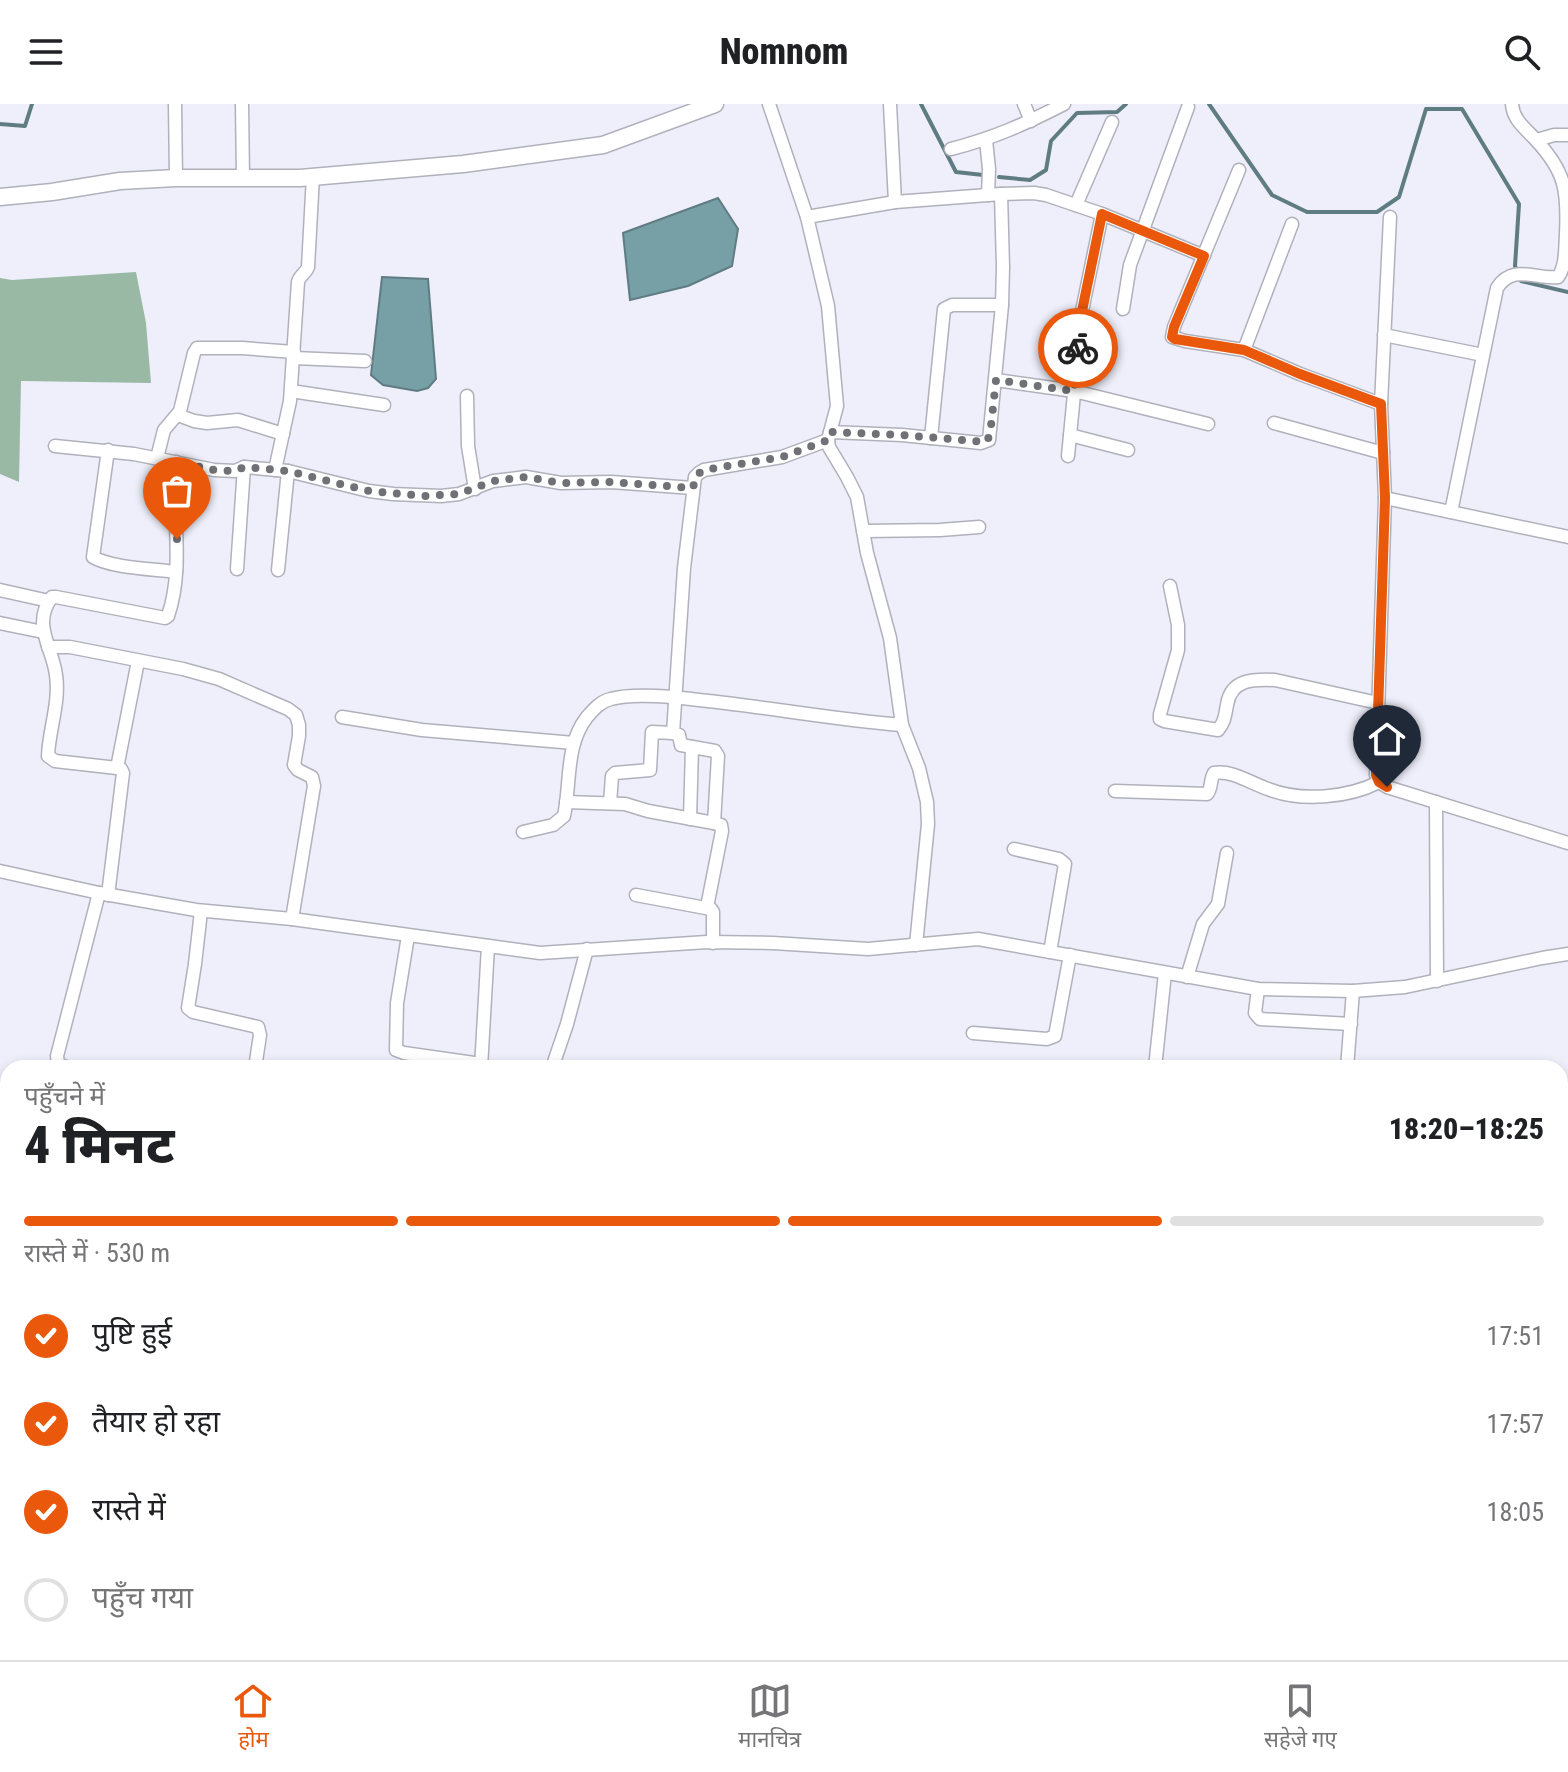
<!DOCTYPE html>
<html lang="hi">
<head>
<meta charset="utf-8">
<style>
	:root { --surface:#fff; --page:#f2f2f2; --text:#202124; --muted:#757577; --line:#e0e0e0; --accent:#ea580c }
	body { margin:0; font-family:"Roboto Condensed","Noto Sans Devanagari",sans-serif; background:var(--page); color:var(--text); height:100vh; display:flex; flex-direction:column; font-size:30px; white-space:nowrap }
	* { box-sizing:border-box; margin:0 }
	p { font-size:26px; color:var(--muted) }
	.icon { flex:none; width:44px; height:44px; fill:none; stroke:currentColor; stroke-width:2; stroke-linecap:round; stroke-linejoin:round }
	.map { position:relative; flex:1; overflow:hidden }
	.side { position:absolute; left:0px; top:956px; width:1568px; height:600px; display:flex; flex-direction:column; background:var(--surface); border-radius:24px 24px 0 0; box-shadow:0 4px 12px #0003 }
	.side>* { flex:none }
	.pin { position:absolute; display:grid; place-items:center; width:68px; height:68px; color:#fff; margin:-82px -34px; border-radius:50% 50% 50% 0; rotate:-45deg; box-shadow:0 0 8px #0007 }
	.pin .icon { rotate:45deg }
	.courier { position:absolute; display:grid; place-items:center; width:80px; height:80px; margin:-40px; border:6px solid #ea580c; border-radius:50%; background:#fff; color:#222; box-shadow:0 2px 10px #0007 }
	.headline em { font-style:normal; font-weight:800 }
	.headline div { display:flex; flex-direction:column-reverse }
	.headline { display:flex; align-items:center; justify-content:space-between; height:136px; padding:0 24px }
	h1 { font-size:52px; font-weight:800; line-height:60px }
	.bar { display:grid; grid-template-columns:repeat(4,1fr); gap:12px 8px; align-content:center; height:96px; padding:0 24px }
	.bar i { height:10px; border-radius:6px; background:var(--line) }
	.bar .selected { background:var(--accent) }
	.bar p { grid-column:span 4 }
	ol { padding:0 24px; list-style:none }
	li { display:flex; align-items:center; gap:24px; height:88px }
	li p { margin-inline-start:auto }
	li .icon { padding:8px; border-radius:50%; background:var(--accent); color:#fff; stroke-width:4 }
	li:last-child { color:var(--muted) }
	li i { width:44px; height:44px; border:4px solid var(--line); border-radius:50% }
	header { display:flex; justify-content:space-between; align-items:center; height:104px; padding:0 24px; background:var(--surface); font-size:36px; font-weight:800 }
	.menu { display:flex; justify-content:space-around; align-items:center; height:112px; border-top:2px solid var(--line); background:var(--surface); font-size:22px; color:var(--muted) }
	.menu a { display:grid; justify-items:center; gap:4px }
	.menu .selected { color:var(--accent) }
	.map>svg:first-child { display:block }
</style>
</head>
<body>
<header><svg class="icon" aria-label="menu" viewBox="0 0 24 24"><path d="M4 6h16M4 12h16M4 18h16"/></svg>Nomnom<svg class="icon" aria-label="search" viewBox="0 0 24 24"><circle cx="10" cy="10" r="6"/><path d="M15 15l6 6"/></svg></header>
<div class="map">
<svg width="1568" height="1556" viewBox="0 0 1568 1556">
	<rect width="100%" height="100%" fill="#eeeffa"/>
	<polygon fill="#99b9a5" points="136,168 146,219 151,279 21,277 19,378 0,370 0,174 12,176"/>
	<g fill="#779fa6" stroke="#607c83" stroke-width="2">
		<polygon points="718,94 738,125 732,162 688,182 630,196 623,129"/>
		<polygon points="382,173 428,175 436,275 428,284 417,287 383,281 371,271"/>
		<polygon points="1568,1183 1568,1284 1560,1285 1560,1186"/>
		<polygon points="0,1287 8,1287 8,1363 0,1362"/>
	</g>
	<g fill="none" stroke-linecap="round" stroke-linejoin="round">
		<g stroke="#607c83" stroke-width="4">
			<polyline points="921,0 956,68 983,71"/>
			<polyline points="1209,0 1272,91 1307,108 1377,108 1399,93 1426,5 1462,5 1519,100 1515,162 1521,177 1568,188"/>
			<polyline points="0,20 25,22 32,0"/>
			<polyline points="999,73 1030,76 1046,66 1051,37 1077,9 1117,8 1126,0"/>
			<polyline points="770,1548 772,1556"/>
		</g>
		<defs>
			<g id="street">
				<polyline points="175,0 176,74"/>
				<polyline points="242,0 243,74"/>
				<polyline points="769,0 807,113"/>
				<polyline points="890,0 895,98 807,113 828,202 837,302 828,336 829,343 847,373 857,393 867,449 890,534 902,621 919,664 927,698 928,720 916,841"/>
				<polyline points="1024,0 1031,17"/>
				<polyline points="986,36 989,65 988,91"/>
				<polyline points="1537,36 1554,31 1568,31"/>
				<path d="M 951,45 C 994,34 1025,20 1064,0"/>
				<polyline points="1239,66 1174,223 1172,233 1185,237 1244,246 1300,270 1381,300"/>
				<polyline points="1001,90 1034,89 1046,91 1102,110 1204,152"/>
				<polyline points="1076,101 1112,18"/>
				<polyline points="1390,113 1381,300 1385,394 1376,671 1379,678 1387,683 1568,739"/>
				<polyline points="1123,205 1130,161 1188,3"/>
				<polyline points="1384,231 1483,251"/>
				<polyline points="1244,246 1292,120"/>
				<polyline points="294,254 365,257"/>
				<polyline points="996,276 1074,287 1208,320"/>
				<polyline points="291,287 384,301"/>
				<polyline points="467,292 468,342 475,385"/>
				<polyline points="178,311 194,317 207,319 238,316 283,330"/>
				<polyline points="1274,319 1383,349"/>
				<polyline points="830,328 902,331 981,339 989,336 1002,201 1003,163 1001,90 895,98"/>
				<polyline points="1070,331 1128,346"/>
				<polyline points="931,334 944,205 952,201 1002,201"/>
				<polyline points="55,342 134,350 214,366 235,367 244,363 288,367 369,387 393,390 441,392 459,390 493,377 526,373 561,379 611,378 693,384"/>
				<path d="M 108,346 L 93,453 C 111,464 154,465 176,468"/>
				<polyline points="1068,352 1082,207 1102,110"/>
				<polyline points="157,354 164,326 180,307 194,249 197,244 242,244 294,248"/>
				<path d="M 275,366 L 290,297 L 298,178 C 299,172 306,169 308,163 L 313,72"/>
				<polyline points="1385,394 1568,433"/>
				<path d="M 1451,408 L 1497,184 C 1513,159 1536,176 1558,173 C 1566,162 1565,145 1566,131 C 1568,87 1566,68 1535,35 C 1525,24 1513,16 1512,0"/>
				<polyline points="863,427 940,426 979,423"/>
				<polyline points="237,465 244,363"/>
				<polyline points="278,466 288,367"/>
				<path d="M 1170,482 L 1178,521 L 1178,546 L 1160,610 L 1160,615 L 1164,617 L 1218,626 C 1225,618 1225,611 1227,601 C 1231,575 1253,575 1275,576 L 1378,599"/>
				<polyline points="0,486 49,497"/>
				<polyline points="0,519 43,528"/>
				<polyline points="48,543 70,543 183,565 219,575 288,605 296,611 299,621 299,632 294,661 298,666 312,673 314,682 292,815"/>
				<polyline points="342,613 422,626 574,639"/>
				<polyline points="117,664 138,557"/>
				<path d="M 1115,687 L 1207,690 C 1212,685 1210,675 1214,669 C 1233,666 1250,679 1268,685 C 1301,698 1348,694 1379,678"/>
				<polyline points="566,698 625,700 648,707 714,719 718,652 715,647 681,641 679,631 673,629 684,464 695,373 699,369 704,366 782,353 828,336"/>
				<polyline points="1436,698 1437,877"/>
				<polyline points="610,699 612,672 615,669 650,666 652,628 673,629"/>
				<polyline points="690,715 692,643"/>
				<path d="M 523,728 L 553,721 L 564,712 C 571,679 565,641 587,613 C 594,605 601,597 611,595 C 636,588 682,594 708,597 C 773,604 837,616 902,621"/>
				<polyline points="1014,745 1059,755 1065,760 1050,848"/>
				<polyline points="0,767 99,789 196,806 292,815 540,849 707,838 773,839 868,845 978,835 1258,885 1353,887 1405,883 1542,854 1568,850"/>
				<path d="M 108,791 L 123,669 L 121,665 L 117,664 L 55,657 L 48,652 C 49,625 60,599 56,571 C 53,544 31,520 52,493 L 56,493 L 165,514 L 168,512 C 185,462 171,409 176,358"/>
				<polyline points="636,791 711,805 713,808 713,839"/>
				<polyline points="707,803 722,727 721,721 714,719"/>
				<polyline points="201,807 195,860 188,904 193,908 258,923 260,931 255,964"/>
				<polyline points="408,832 397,899 396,946 404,949 481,960"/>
				<polyline points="1187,873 1203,820 1218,800 1227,749"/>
				<polyline points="1258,885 1255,909 1260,915 1351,920"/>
				<polyline points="973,929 1047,935 1055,932 1070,851"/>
				<polyline points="69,964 58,960 57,952 99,789"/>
				<polyline points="481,964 488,842"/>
				<polyline points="552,964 567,920 587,845"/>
				<polyline points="1155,964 1165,869"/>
				<polyline points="1347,964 1353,887"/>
				<polyline points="1560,992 1568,993"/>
				<polyline points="1560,1058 1568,1059"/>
				<polyline points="1560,1300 1568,1298"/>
				<polyline points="0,1371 8,1372"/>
				<polyline points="1560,1436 1568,1436"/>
				<polyline points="0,1485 8,1475"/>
				<polyline points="1275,1548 1275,1550"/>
				<polyline points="394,1556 396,1548"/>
				<polyline points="953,1556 954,1548"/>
				<polyline points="1106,1556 1113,1548"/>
			</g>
			<g id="secondary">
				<polyline points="0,93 52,88 120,77 176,74 300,74 463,60 603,41 715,0"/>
				<polyline points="1560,1158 1568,1156"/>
				<polyline points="0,1275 8,1275"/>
			</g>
		</defs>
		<use href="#street" stroke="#b0b1bb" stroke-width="15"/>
		<use href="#secondary" stroke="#b0b1bb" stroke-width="19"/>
		<use href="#street" stroke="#fff" stroke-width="12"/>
		<use href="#secondary" stroke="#fff" stroke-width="16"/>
	</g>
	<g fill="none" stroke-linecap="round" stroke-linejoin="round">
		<path stroke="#707077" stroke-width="8" stroke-dasharray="0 14.4" d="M 177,435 L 174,380 L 176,358 L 214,366 L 235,367 L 244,363 L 288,367 L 369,387 L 424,392 L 459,390 L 493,377 L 526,373 L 561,379 L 611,378 L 693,384 C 695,375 696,370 704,366 L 782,353 L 828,336 L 830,328 L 902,331 L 986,338 L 990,331 L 996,276 L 1074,287 L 1078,244"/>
		<polyline stroke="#ea580c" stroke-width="10" points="1078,244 1082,207 1102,110 1204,152 1174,223 1172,233 1175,235 1244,246 1300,270 1381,300 1385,394 1376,671 1379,678 1387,683"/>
	</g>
</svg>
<div class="pin" style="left:177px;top:435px;background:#ea580c"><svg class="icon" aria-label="bag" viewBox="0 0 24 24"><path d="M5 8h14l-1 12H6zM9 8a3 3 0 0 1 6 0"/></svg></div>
<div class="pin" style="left:1387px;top:683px;background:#1f2937"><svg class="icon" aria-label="home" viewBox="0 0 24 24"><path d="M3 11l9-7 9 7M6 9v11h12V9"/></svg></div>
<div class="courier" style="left:1078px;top:244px"><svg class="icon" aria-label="bike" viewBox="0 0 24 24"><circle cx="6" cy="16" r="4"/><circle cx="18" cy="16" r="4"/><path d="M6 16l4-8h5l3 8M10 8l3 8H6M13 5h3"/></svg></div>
<section class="side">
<div class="headline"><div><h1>4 मिनट</h1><p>पहुँचने में</p></div><em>18:20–18:25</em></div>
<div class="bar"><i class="selected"></i><i class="selected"></i><i class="selected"></i><i></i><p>रास्ते में · 530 m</p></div>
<ol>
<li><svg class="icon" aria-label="check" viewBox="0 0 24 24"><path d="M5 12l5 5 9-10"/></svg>पुष्टि हुई<p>17:51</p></li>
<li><svg class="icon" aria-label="check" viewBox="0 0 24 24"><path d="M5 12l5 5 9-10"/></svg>तैयार हो रहा<p>17:57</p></li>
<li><svg class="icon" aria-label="check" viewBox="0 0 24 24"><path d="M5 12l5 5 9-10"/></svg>रास्ते में<p>18:05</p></li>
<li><i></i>पहुँच गया</li>
</ol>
</section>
</div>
<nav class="menu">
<a class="selected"><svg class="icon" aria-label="home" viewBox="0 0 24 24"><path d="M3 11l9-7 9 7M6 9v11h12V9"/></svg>होम</a>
<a><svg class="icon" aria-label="map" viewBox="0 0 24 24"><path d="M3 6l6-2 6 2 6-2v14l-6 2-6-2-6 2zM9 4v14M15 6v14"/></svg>मानचित्र</a>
<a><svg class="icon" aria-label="saved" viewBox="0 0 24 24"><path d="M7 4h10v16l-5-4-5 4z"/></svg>सहेजे गए</a>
</nav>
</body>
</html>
